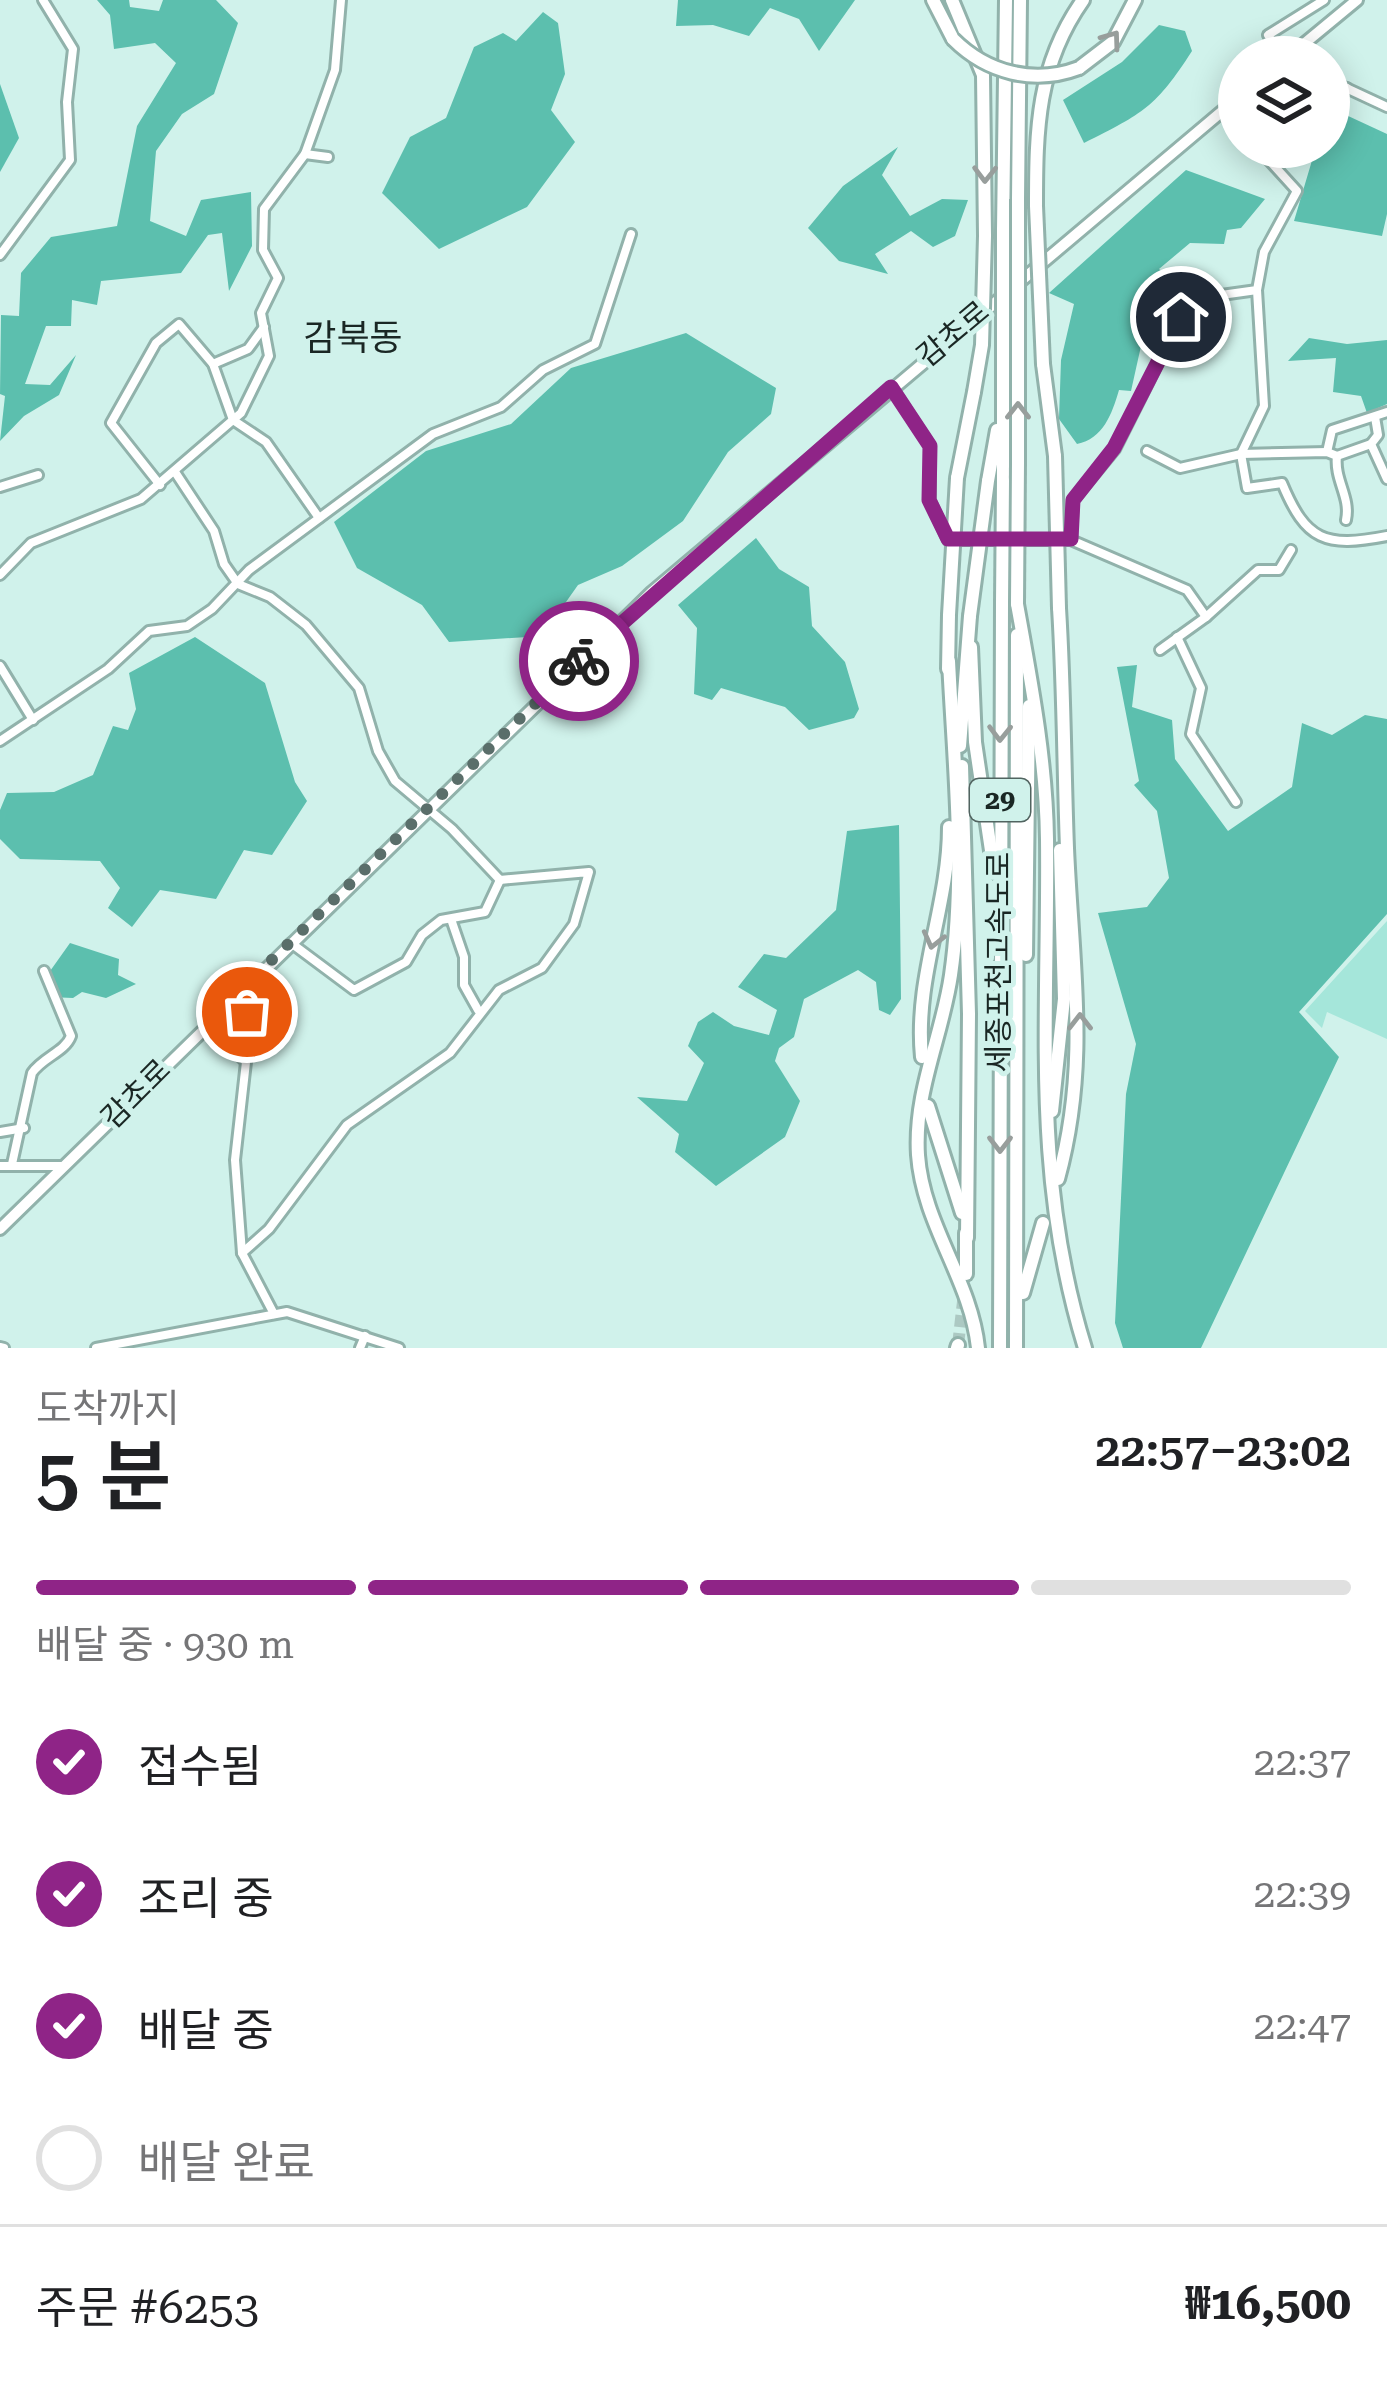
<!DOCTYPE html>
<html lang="ko">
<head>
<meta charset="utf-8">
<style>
	:root { --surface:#fff; --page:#f6f6f6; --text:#202124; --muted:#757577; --line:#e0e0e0; --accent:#8f2487 }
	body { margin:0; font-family:"Roboto Serif","Noto Sans KR",serif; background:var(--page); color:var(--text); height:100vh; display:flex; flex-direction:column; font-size:45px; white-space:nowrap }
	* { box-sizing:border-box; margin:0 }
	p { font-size:39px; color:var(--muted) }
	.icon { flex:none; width:66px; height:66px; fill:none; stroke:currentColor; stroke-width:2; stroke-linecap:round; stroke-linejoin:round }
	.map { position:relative; height:1348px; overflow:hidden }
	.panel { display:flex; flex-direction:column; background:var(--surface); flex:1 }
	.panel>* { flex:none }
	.controls { position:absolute; left:1218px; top:36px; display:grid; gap:24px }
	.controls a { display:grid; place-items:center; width:132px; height:132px; border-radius:50%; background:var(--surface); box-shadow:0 6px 30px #0003; font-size:60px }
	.pin { position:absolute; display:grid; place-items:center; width:102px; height:102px; color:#fff; margin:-51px; border:6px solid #fff; border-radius:50%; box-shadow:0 3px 12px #0007 }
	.courier { position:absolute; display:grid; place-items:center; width:120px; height:120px; margin:-60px; border:9px solid #8f2487; border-radius:50%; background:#fff; color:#222; box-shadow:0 3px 15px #0007 }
	.head em { font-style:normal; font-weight:600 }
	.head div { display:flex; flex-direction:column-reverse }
	.head { display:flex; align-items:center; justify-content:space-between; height:204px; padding:0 36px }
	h1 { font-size:78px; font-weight:600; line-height:90px }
	.bar { display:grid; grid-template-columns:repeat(4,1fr); gap:18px 12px; align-content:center; height:144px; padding:0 36px }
	.bar i { height:15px; border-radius:9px; background:var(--line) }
	.bar .on { background:var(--accent) }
	.bar p { grid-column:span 4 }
	.line { display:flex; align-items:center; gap:30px; padding:0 36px; border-top:3px solid var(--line) }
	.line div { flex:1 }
	ol { padding:0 36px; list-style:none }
	li { display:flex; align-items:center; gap:36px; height:132px }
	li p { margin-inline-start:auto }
	li .icon { padding:12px; border-radius:50%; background:var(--accent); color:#fff; stroke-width:4 }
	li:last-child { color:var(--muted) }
	li i { width:66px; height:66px; border:6px solid var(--line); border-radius:50% }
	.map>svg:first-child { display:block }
</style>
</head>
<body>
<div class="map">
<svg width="1387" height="1348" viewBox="0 0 1387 1348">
	<rect width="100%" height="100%" fill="#d0f2eb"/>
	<polygon fill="#a5e6da" points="1387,921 1387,1039 1327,1012 1322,1028 1305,1011"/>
	<g fill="#5cbfae">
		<polygon points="97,0 129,0 130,7 159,11 163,0 216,0 238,23 214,94 182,114 156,151 150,221 186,236 201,200 251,192 252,246 229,291 222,233 208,235 181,273 101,281 97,305 72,300 71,326 46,326 25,384 50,385 76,355 59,395 24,416 0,441 5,396 0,394 1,315 19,316 21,273 51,237 117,226 137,126 176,63 155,43 114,49 110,15"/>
		<polygon points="678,0 855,0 819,51 799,19 770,8 749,36 713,25 676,26"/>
		<polygon points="543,12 558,23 565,74 551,110 575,142 527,207 439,249 382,193 410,137 446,118 474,47 503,33 516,41"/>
		<path d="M 1159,25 L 1185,31 L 1192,51 C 1156,107 1144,113 1084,143 L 1063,100 L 1122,62 Z"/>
		<polygon points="0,84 19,138 0,172"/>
		<polygon points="1346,115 1387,134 1387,214 1382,236 1294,221 1316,147 1329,147 1329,120"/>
		<polygon points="898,147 882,175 910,216 942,199 968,200 955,236 933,247 911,231 875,254 888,274 839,261 808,228 843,186"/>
		<path d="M 1186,170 L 1265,199 L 1241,228 L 1227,230 L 1224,244 L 1190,243 L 1159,269 L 1192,294 L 1164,334 L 1143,337 L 1131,391 L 1119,390 C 1112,414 1103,439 1077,444 L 1059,419 L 1061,360 L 1074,304 L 1049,293 Z"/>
		<polygon points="686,333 776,388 771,414 728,452 683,521 622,566 578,585 542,636 449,642 422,605 357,568 334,522 426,451 511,424 571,368"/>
		<polygon points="1309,338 1347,344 1387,340 1387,404 1367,413 1361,396 1333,392 1336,358 1288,361"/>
		<polygon points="756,538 779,569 809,587 812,626 845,662 859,709 854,718 809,730 785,707 721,688 712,700 694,694 697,628 678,605"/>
		<polygon points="195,637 265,683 295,782 307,801 272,855 244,850 216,899 160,890 132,927 108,908 120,888 100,861 20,859 0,839 0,810 7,793 54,792 93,775 113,726 128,730 136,709 129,673"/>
		<polygon points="1137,665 1132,707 1172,720 1175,759 1228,831 1292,787 1302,723 1332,735 1365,715 1387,719 1387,914 1299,1012 1339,1057 1201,1348 1123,1348 1115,1323 1126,1094 1136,1044 1098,913 1147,907 1169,878 1157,811 1134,785 1139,781 1117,667"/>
		<polygon points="899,825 901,999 890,1015 879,1010 876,982 858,970 804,999 794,1037 779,1048 775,1061 800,1101 785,1137 716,1186 675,1152 679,1134 637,1097 687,1101 704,1063 688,1046 698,1022 713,1012 734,1026 769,1035 777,1010 738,987 764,954 786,958 836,910 847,831"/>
		<polygon points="70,943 119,959 118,975 136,984 106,998 82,992 73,998 49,997 43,981"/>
	</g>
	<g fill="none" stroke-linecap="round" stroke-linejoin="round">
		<polyline stroke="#acc9c3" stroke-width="12" stroke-dasharray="12 6" stroke-linecap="butt" points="958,1345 964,1293"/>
		<defs>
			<g id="minor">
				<polyline points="1282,57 1268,35 1324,0"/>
				<polyline points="1329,80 1387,107"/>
				<polyline points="1224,109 1239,126"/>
				<polyline points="1329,109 1347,88"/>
				<polyline points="305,154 328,157"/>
				<polyline points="0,255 70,160 67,102 73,49 43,0"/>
				<path d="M 1257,290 L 1264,406 L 1241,454 L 1247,488 L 1282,483 C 1306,541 1325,548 1387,536"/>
				<polyline points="213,364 248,349 264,327"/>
				<polyline points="892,388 930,446 930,501 948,540 1071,540 1073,500 1115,449 1181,317 1207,297 1257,290 1264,252 1297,191 1257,147"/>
				<polyline points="1375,417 1378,435 1371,444 1387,479"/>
				<path d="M 1147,451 L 1180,468 L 1241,454 L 1327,452 L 1337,456 C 1334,480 1351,497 1346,520"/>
				<polyline points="1327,452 1332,430 1387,412"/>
				<polyline points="1337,456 1371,444"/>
				<polyline points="175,472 214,531 224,564 238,584 270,597 306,625 359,688 378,751 395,781 452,829 500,880 589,872 574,924 542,968 499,990 450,1053 347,1125 269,1229 242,1253 274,1314"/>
				<polyline points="160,485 111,423 156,343 179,324 213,364 233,420 266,442 319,518"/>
				<polyline points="0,487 38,475"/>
				<polyline points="1071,540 1187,590 1206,617 1258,570 1279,570 1291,550"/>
				<polyline points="0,575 31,543 141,499 241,413 269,356 261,313 278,278 263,250 264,209 305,154 335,70 341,0"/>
				<polyline points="1177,637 1201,688 1191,734 1236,802"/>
				<polyline points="1160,650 1206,617"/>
				<polyline points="0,666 33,720"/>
				<polyline points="0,741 108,669 149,631 187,626 212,609 249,570 433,434 501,407 543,370 595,344 631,234"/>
				<polyline points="452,922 464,957 464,985 478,1010"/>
				<polyline points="291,943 354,990 406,962 422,935 441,920 485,912 500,880"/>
				<polyline points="0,1132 24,1128"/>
				<path d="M 12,1164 L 32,1073 C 43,1057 65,1052 71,1036 L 44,971"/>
				<polyline points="0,1166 63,1166"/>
				<polyline points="242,1253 235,1160 246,1062 226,1042 250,1015 244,1009"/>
				<polyline points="0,1347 4,1348"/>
				<polyline points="96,1348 287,1312 399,1348"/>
				<polyline points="360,1348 365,1336"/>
			</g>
			<g id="major">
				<polyline points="1288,57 1357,0"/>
				<polyline points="0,1229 652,592 1239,97"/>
			</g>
			<g id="highway">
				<polyline points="933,0 953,39"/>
				<polyline points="952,0 983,75 985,236"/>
				<polyline points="1079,68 1113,42 1135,0"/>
				<polyline points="1018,199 1020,0"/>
				<path d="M 1036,206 C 1036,129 1037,65 1083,0"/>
				<polyline points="1003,230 1006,0"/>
				<polyline points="1018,360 1018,463"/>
				<polyline points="1043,364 1055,456"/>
				<polyline points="957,478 974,392"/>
				<polyline points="988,481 997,430"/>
				<polyline points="1003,481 1003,376"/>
				<path d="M 1017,604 C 1031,682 1046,759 1047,839 C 1049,1018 1031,1174 1085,1348"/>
				<polyline points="971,647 975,742 994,871"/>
				<path d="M 949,661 C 954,765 966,871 951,975 C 942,1037 914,1091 918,1155 C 923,1225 971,1280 978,1348"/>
				<polyline points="948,669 949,615"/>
				<polyline points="960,746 970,616"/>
				<polyline points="962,766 969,1014 967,1238"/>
				<polyline points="1026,955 1029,706"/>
				<path d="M 922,1057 C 914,978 949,906 949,827"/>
				<polyline points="928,1106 962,1213"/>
				<polyline points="1052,1111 1064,999 1060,850"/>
				<path d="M 1058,1179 C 1090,1062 1072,966 1067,848 C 1064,768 1064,688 1059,608"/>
				<polyline points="966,1233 966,1274"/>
				<polyline points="1023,1293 1043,1223"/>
				<polyline points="957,1348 958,1345"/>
				<polyline points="1000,1348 1002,603"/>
				<polyline points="1016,1348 1017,635"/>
			</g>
		</defs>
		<use href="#minor" stroke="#91b2ab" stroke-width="14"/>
		<use href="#major" stroke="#91b2ab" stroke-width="16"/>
		<use href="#highway" stroke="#91b2ab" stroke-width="18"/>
		<use href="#minor" stroke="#fff" stroke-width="8"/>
		<use href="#major" stroke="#fff" stroke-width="10"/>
		<use href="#highway" stroke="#fff" stroke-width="12"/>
		<defs>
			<g id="highway-bridge">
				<path d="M 953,39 C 987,73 1034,85 1079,68"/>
				<polyline points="1018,199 1018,360"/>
				<polyline points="1036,206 1043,364"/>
				<polyline points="1003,230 1003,376"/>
				<polyline points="974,392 982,345 985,236"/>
				<polyline points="1055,456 1059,608"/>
				<polyline points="1002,603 1003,481"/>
				<polyline points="1017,604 1018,463"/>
				<polyline points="949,615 957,478"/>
				<polyline points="970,616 988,481"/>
			</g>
		</defs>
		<use href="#highway-bridge" stroke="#91b2ab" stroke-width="18" stroke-linecap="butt"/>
		<use href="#highway-bridge" stroke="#fff" stroke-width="12"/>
	</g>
	<defs><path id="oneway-chevron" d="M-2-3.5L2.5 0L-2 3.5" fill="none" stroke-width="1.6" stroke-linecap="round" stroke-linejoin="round" transform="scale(3)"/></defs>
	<g stroke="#989e9c">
		<use href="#oneway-chevron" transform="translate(1112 39) rotate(-54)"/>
		<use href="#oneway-chevron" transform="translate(985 174) rotate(91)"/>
		<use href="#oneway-chevron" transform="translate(1018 411) rotate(-90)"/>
		<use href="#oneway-chevron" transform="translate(1000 733) rotate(91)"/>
		<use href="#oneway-chevron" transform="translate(933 940) rotate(104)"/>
		<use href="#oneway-chevron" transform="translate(1080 1022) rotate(-90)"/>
		<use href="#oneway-chevron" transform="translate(1000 1144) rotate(90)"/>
	</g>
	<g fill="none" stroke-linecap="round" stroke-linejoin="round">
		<polyline stroke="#5a6e6a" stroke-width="12" stroke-dasharray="0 21.6" points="247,1012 243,988 579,661"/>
		<polyline stroke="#8f2487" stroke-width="15" points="579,661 891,387 930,446 929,500 948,539 1071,539 1073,500 1114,448 1181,317"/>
	</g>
	<g text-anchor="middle" stroke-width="10" stroke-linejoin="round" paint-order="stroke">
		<rect fill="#d0f2eb" stroke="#516460" stroke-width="3" x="970" y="779" width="60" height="42" rx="9"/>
		<g font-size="27" font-weight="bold" fill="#1a2724">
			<text x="1000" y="809">29</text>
		</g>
		<g font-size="30" fill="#1a2724" stroke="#d0f2eb">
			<text transform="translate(953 334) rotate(-40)" y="10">감초로</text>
			<text transform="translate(999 962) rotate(-90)" y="10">세종포천고속도로</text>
			<text transform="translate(136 1094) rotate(-45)" y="10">감초로</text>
		</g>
		<g font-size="36" fill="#1a2724" stroke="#d0f2eb">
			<text x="353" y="350">감북동</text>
		</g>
	</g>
</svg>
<div class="controls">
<a><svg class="icon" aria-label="layers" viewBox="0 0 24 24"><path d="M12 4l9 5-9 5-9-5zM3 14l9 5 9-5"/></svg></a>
</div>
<div class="pin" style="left:247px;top:1012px;background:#ea580c"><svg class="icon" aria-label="bag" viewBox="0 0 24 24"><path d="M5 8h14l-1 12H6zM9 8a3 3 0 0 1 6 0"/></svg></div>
<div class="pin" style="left:1181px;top:317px;background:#1f2937"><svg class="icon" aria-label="home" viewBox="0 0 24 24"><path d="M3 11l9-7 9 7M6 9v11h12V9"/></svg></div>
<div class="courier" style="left:579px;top:661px"><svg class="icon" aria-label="bike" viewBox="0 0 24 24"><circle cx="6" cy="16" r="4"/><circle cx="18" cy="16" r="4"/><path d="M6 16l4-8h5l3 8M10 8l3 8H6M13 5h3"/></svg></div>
</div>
<section class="panel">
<div class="head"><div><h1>5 분</h1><p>도착까지</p></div><em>22:57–23:02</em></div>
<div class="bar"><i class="on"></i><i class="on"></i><i class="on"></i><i></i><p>배달 중 · 930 m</p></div>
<ol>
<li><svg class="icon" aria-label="check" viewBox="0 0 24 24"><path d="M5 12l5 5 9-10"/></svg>접수됨<p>22:37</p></li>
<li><svg class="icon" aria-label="check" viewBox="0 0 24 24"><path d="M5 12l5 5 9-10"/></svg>조리 중<p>22:39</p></li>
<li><svg class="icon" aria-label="check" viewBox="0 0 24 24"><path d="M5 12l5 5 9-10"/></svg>배달 중<p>22:47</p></li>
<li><i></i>배달 완료</li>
</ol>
<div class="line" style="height:156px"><div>주문 #6253</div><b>₩16,500</b></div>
</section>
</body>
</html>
